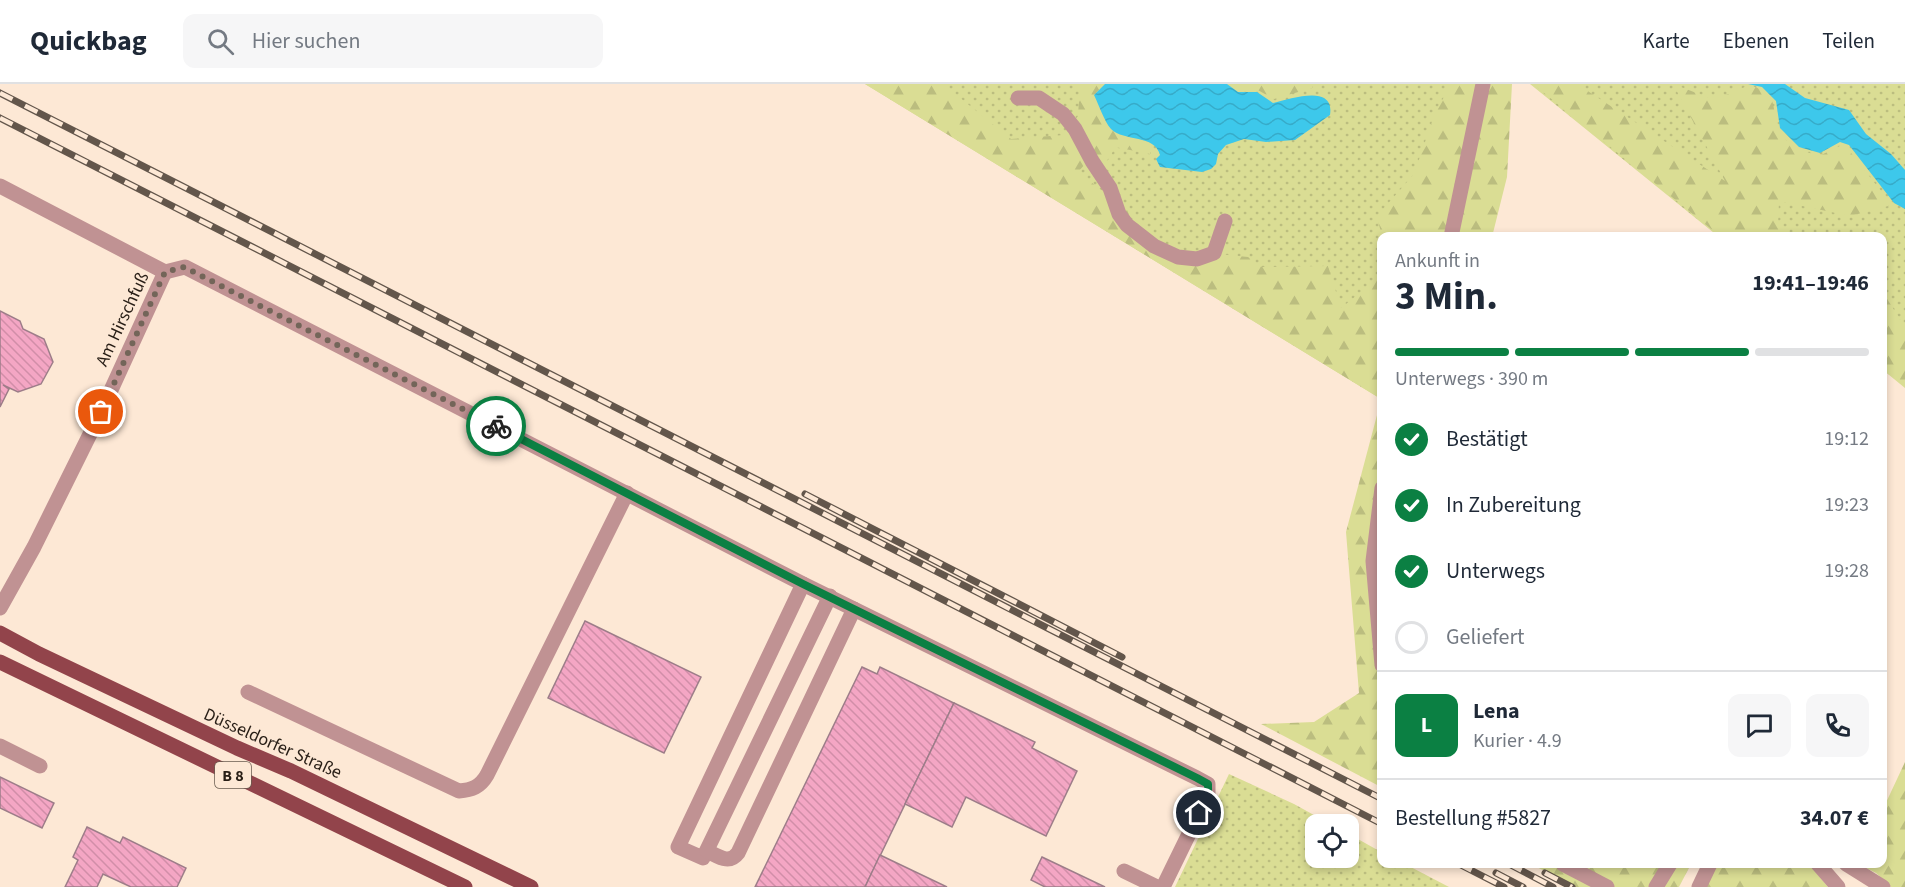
<!DOCTYPE html>
<html lang="de">
<head>
<meta charset="utf-8">
<style>
	:root { --surface:#fff; --page:#f6f6f7; --text:#1f2937; --muted:#747a83; --line:#e0e1e3; --accent:#0b8043 }
	body { margin:0; font-family:"Source Sans 3",sans-serif; background:var(--page); color:var(--text); height:100vh; display:flex; flex-direction:column; font-size:22px; white-space:nowrap }
	* { box-sizing:border-box; margin:0 }
	p { font-size:20px; color:var(--muted) }
	.icon { flex:none; width:33px; height:33px; fill:none; stroke:currentColor; stroke-width:2; stroke-linecap:round; stroke-linejoin:round }
	.map { position:relative; flex:1; overflow:hidden }
	.details { position:absolute; left:1377px; top:148px; width:510px; height:636px; display:flex; flex-direction:column; background:var(--surface); border-radius:12px; box-shadow:0 3px 9px #0003 }
	.details>* { flex:none }
	.buttons { position:absolute; left:1305px; top:730px; display:grid; gap:12px }
	.buttons a { display:grid; place-items:center; width:54px; height:54px; border-radius:12px; background:var(--surface); box-shadow:0 3px 9px #0003; font-size:30px }
	.pin { position:absolute; display:grid; place-items:center; width:51px; height:51px; color:#fff; margin:-26px; border:3px solid #fff; border-radius:50%; box-shadow:0 2px 6px #0007 }
	.courier { position:absolute; display:grid; place-items:center; width:60px; height:60px; margin:-30px; border:4px solid #0b8043; border-radius:50%; background:#fff; color:#222; box-shadow:0 2px 8px #0007 }
	.head em { font-style:normal; font-weight:700 }
	.head div { display:flex; flex-direction:column-reverse }
	.head { display:flex; align-items:center; justify-content:space-between; height:102px; padding:0 18px }
	h1 { font-size:39px; font-weight:700; line-height:45px }
	.bar { display:grid; grid-template-columns:repeat(4,1fr); gap:9px 6px; align-content:center; height:72px; padding:0 18px }
	.bar i { height:8px; border-radius:4px; background:var(--line) }
	.bar .active { background:var(--accent) }
	.bar p { grid-column:span 4 }
	.line { display:flex; align-items:center; gap:15px; padding:0 18px; border-top:2px solid var(--line) }
	.line div { flex:1 }
	.round { display:grid; place-items:center; flex:none; width:63px; height:63px; border-radius:12px; background:var(--page) }
	ol { padding:0 18px; list-style:none }
	li { display:flex; align-items:center; gap:18px; height:66px }
	li p { margin-inline-start:auto }
	li .icon { padding:6px; border-radius:50%; background:var(--accent); color:#fff; stroke-width:4 }
	li:last-child { color:var(--muted) }
	li i { width:33px; height:33px; border:3px solid var(--line); border-radius:50% }
	header { display:flex; align-items:center; gap:36px; box-sizing:border-box; height:84px; padding:0 30px; background:var(--surface); border-bottom:2px solid var(--line) }
	header strong { font-size:28px }
	nav { display:flex; gap:33px; margin-inline-start:auto; font-size:21px }
	.search { width:420px; height:54px; background:var(--page); display:flex; align-items:center; gap:15px; box-sizing:border-box; padding:0 21px; border-radius:12px; color:var(--muted); font-size:22px }
	.map>svg:first-child { display:block }
</style>
</head>
<body>
<header>
<strong>Quickbag</strong>
<div class="search"><svg class="icon" aria-label="search" viewBox="0 0 24 24"><circle cx="10" cy="10" r="6"/><path d="M15 15l6 6"/></svg>Hier suchen</div>
<nav><a>Karte</a><a>Ebenen</a><a>Teilen</a></nav>
</header>
<div class="map">
<svg width="1905" height="803" viewBox="0 0 1905 803">
	<defs>
		<pattern id="grass-dots" width="8" height="8" patternUnits="userSpaceOnUse" patternTransform="scale(1.5)"><rect width="8" height="8" fill="#dadd94"/><path d="M2 2h.1M6 6h.1" fill="none" stroke="#bbbd7f" stroke-width="1.8" stroke-linecap="round"/></pattern>
		<pattern id="forest-firs" width="22" height="20" patternUnits="userSpaceOnUse" patternTransform="scale(1.5)"><rect width="22" height="20" fill="#dadd94"/><path d="M5 1l3.5 6h-7zM16 11l3.5 6h-7z" fill="#bbbd7f"/></pattern>
		<pattern id="water-waves" width="16" height="10" patternUnits="userSpaceOnUse" patternTransform="scale(1.5)"><rect width="16" height="10" fill="#3dc8eb"/><path d="M0 5q4-4 8 0t8 0" fill="none" stroke="#36abc9"/></pattern>
		<pattern id="building-back-hatch" width="6" height="6" patternUnits="userSpaceOnUse" patternTransform="scale(1.5)"><rect width="6" height="6" fill="#f4a6c4"/><path d="M-1 5l2 2M0 0l6 6M5-1l2 2" fill="none" stroke="#d18ea8"/></pattern>
	</defs>
	<rect width="100%" height="100%" fill="#fde8d5"/>
	<g fill="url(#grass-dots)">
		<polygon points="865,0 1477,0 1431,153 1382,153 1381,315"/>
		<polygon points="1530,0 1905,0 1905,304 1883,286 1882,153 1719,153"/>
		<polygon points="1229,690 1294,720 1332,741 1316,741 1316,774 1348,774 1349,750 1381,768 1382,780 1405,780 1449,803 1175,803"/>
	</g>
	<g fill="url(#forest-firs)">
		<polygon points="865,0 943,0 1011,55 1064,51 1078,32 1080,0 1105,0 1094,11 1150,54 1150,70 1115,63 1110,73 1099,85 1086,79 1078,88 1127,126 1140,156 1175,177 1218,170 1248,173 1262,183 1328,182 1341,224 1381,192 1381,315"/>
		<polygon points="1232,0 1313,0 1312,4 1274,15 1256,5 1238,5"/>
		<polygon points="1452,0 1512,0 1507,93 1492,153 1382,153 1377,132 1414,90 1436,26"/>
		<path d="M 1533,0 L 1577,0 L 1725,97 L 1673,0 L 1712,15 L 1732,9 L 1749,1 C 1779,10 1771,21 1778,44 C 1783,60 1805,68 1819,72 L 1844,60 L 1892,121 L 1850,132 L 1779,117 L 1778,142 L 1791,153 L 1721,153 Z"/>
		<polygon points="1882,207 1905,243 1905,302 1883,283"/>
		<polygon points="1381,316 1381,703 1261,640 1314,638 1359,609 1346,448"/>
		<polygon points="1905,678 1905,803 1891,803 1876,789 1858,780 1882,780 1883,725"/>
		<polygon points="1531,780 1691,780 1679,803 1575,803"/>
		<polygon points="1713,780 1809,780 1828,803 1703,803"/>
	</g>
	<g fill="url(#water-waves)">
		<path d="M 1105,0 L 1227,0 L 1238,8 L 1257,8 L 1273,19 C 1293,14 1335,0 1330,31 L 1295,56 L 1266,58 L 1244,55 L 1226,61 L 1218,70 L 1216,80 L 1211,85 L 1202,88 L 1160,83 L 1156,75 L 1160,71 C 1155,50 1124,58 1111,45 C 1104,37 1099,21 1094,11 Z"/>
		<polygon points="1748,0 1785,0 1805,14 1849,26 1866,50 1891,70 1905,86 1905,125 1894,119 1849,61 1840,58 1820,69 1799,63 1780,44 1776,17 1762,3"/>
	</g>
	<g fill="url(#building-back-hatch)" stroke="#9d7d89" stroke-width="1.5">
		<polygon points="0,227 20,237 23,245 44,255 53,278 41,300 18,308 3,301 9,305 0,323"/>
		<polygon points="585,537 701,593 664,669 548,614"/>
		<polygon points="862,583 877,590 880,583 954,619 865,803 755,803"/>
		<polygon points="954,619 1035,658 1032,664 1077,687 1046,752 966,713 952,743 905,720"/>
		<polygon points="0,693 54,719 42,744 0,724"/>
		<polygon points="87,743 120,759 123,753 186,784 177,803 131,803 103,790 97,803 65,803 78,776 73,773"/>
		<polygon points="880,771 947,803 865,803"/>
		<polygon points="1042,773 1105,803 1045,803 1031,796"/>
	</g>
	<g fill="none" stroke-linecap="round" stroke-linejoin="round">
		<g stroke="#c09293" stroke-width="15">
			<polyline points="1018,14 1039,14 1063,30 1075,45 1092,77 1110,104 1119,130 1127,141 1154,162 1178,173 1197,175 1214,169 1225,137"/>
			<polyline points="0,102 165,188 185,183 803,500 1197,694 1208,700 1208,711 1163,803"/>
			<polyline points="1451,153 1483,0"/>
			<polyline points="1382,404 1373,477 1382,581"/>
			<polyline points="803,500 678,763 703,774 830,512"/>
			<polyline points="0,524 34,463 101,328 165,188"/>
			<path d="M 248,608 L 459,707 C 472,706 480,703 487,691 L 627,409"/>
			<polyline points="0,662 40,682"/>
			<path d="M 707,767 C 718,772 729,781 738,769 L 854,525"/>
			<polyline points="1563,780 1607,803"/>
			<polyline points="1818,780 1838,803"/>
			<polyline points="1846,780 1883,803"/>
			<polyline points="1124,787 1157,803"/>
			<polyline points="1656,803 1670,780"/>
			<polyline points="1699,803 1710,780"/>
		</g>
		<g stroke="#92444b" stroke-width="15">
			<polyline points="0,549 39,570 237,664 291,687 531,803"/>
			<polyline points="0,578 465,803"/>
		</g>
		<defs>
			<g id="rail">
				<polyline points="0,9 1382,715"/>
				<polyline points="0,34 1382,740"/>
				<polyline points="805,410 1122,573"/>
				<polyline points="1459,780 1504,803"/>
				<polyline points="1509,780 1553,803"/>
				<polyline points="1496,789 1523,803"/>
				<polyline points="1545,789 1572,803"/>
			</g>
		</defs>
		<use href="#rail" stroke="#63564b" stroke-width="7"/>
		<use href="#rail" stroke="#fde8d5" stroke-width="4.5" stroke-dasharray="14" stroke-linecap="butt"/>
	</g>
	<g fill="none" stroke-linecap="round" stroke-linejoin="round">
		<polyline stroke="#736559" stroke-width="6" stroke-dasharray="0 10.8" points="101,328 165,188 184,183 496,342"/>
		<polyline stroke="#0b8043" stroke-width="8" points="496,342 803,500 1197,694 1208,700 1208,711 1199,729"/>
	</g>
	<g text-anchor="middle" stroke-width="4.5" stroke-linejoin="round" paint-order="stroke">
		<rect fill="#fde8d5" stroke="#685b4f" stroke-width="1.5" x="215" y="678" width="36" height="26" rx="4.5"/>
		<g font-size="16" font-weight="bold" fill="#281e16">
			<text x="233" y="697">B 8</text>
		</g>
		<g font-size="18" fill="#281e16" stroke="#fde8d5">
			<text transform="translate(122 235) rotate(-65)" y="6">Am Hirschfuß</text>
			<text transform="translate(273 659) rotate(24)" y="6">Düsseldorfer Straße</text>
		</g>
	</g>
</svg>
<div class="buttons">
<a><svg class="icon" aria-label="locate" viewBox="0 0 24 24"><circle cx="12" cy="12" r="6"/><path d="M12 2v4M12 18v4M2 12h4M18 12h4"/></svg></a>
</div>
<div class="pin" style="left:101px;top:328px;background:#ea580c"><svg class="icon" aria-label="bag" viewBox="0 0 24 24"><path d="M5 8h14l-1 12H6zM9 8a3 3 0 0 1 6 0"/></svg></div>
<div class="pin" style="left:1199px;top:729px;background:#1f2937"><svg class="icon" aria-label="home" viewBox="0 0 24 24"><path d="M3 11l9-7 9 7M6 9v11h12V9"/></svg></div>
<div class="courier" style="left:496px;top:342px"><svg class="icon" aria-label="bike" viewBox="0 0 24 24"><circle cx="6" cy="16" r="4"/><circle cx="18" cy="16" r="4"/><path d="M6 16l4-8h5l3 8M10 8l3 8H6M13 5h3"/></svg></div>
<section class="details">
<div class="head"><div><h1>3 Min.</h1><p>Ankunft in</p></div><em>19:41–19:46</em></div>
<div class="bar"><i class="active"></i><i class="active"></i><i class="active"></i><i></i><p>Unterwegs · 390 m</p></div>
<ol>
<li><svg class="icon" aria-label="check" viewBox="0 0 24 24"><path d="M5 12l5 5 9-10"/></svg>Bestätigt<p>19:12</p></li>
<li><svg class="icon" aria-label="check" viewBox="0 0 24 24"><path d="M5 12l5 5 9-10"/></svg>In Zubereitung<p>19:23</p></li>
<li><svg class="icon" aria-label="check" viewBox="0 0 24 24"><path d="M5 12l5 5 9-10"/></svg>Unterwegs<p>19:28</p></li>
<li><i></i>Geliefert</li>
</ol>
<div class="line" style="height:108px"><b class="round" style="background:var(--accent);color:#fff">L</b><div><b>Lena</b><p>Kurier · 4.9</p></div><a class="round"><svg class="icon" aria-label="chat" viewBox="0 0 24 24"><path d="M4 5h16v11H9l-5 4z"/></svg></a><a class="round"><svg class="icon" aria-label="phone" viewBox="0 0 24 24"><path d="M5 4h4l2 5-3 2q2 4 5 5l2-3 5 2v4C11 20 4 13 5 4z"/></svg></a></div>
<div class="line" style="height:78px"><div>Bestellung #5827</div><b>34.07 €</b></div>
</section>
</div>
</body>
</html>
